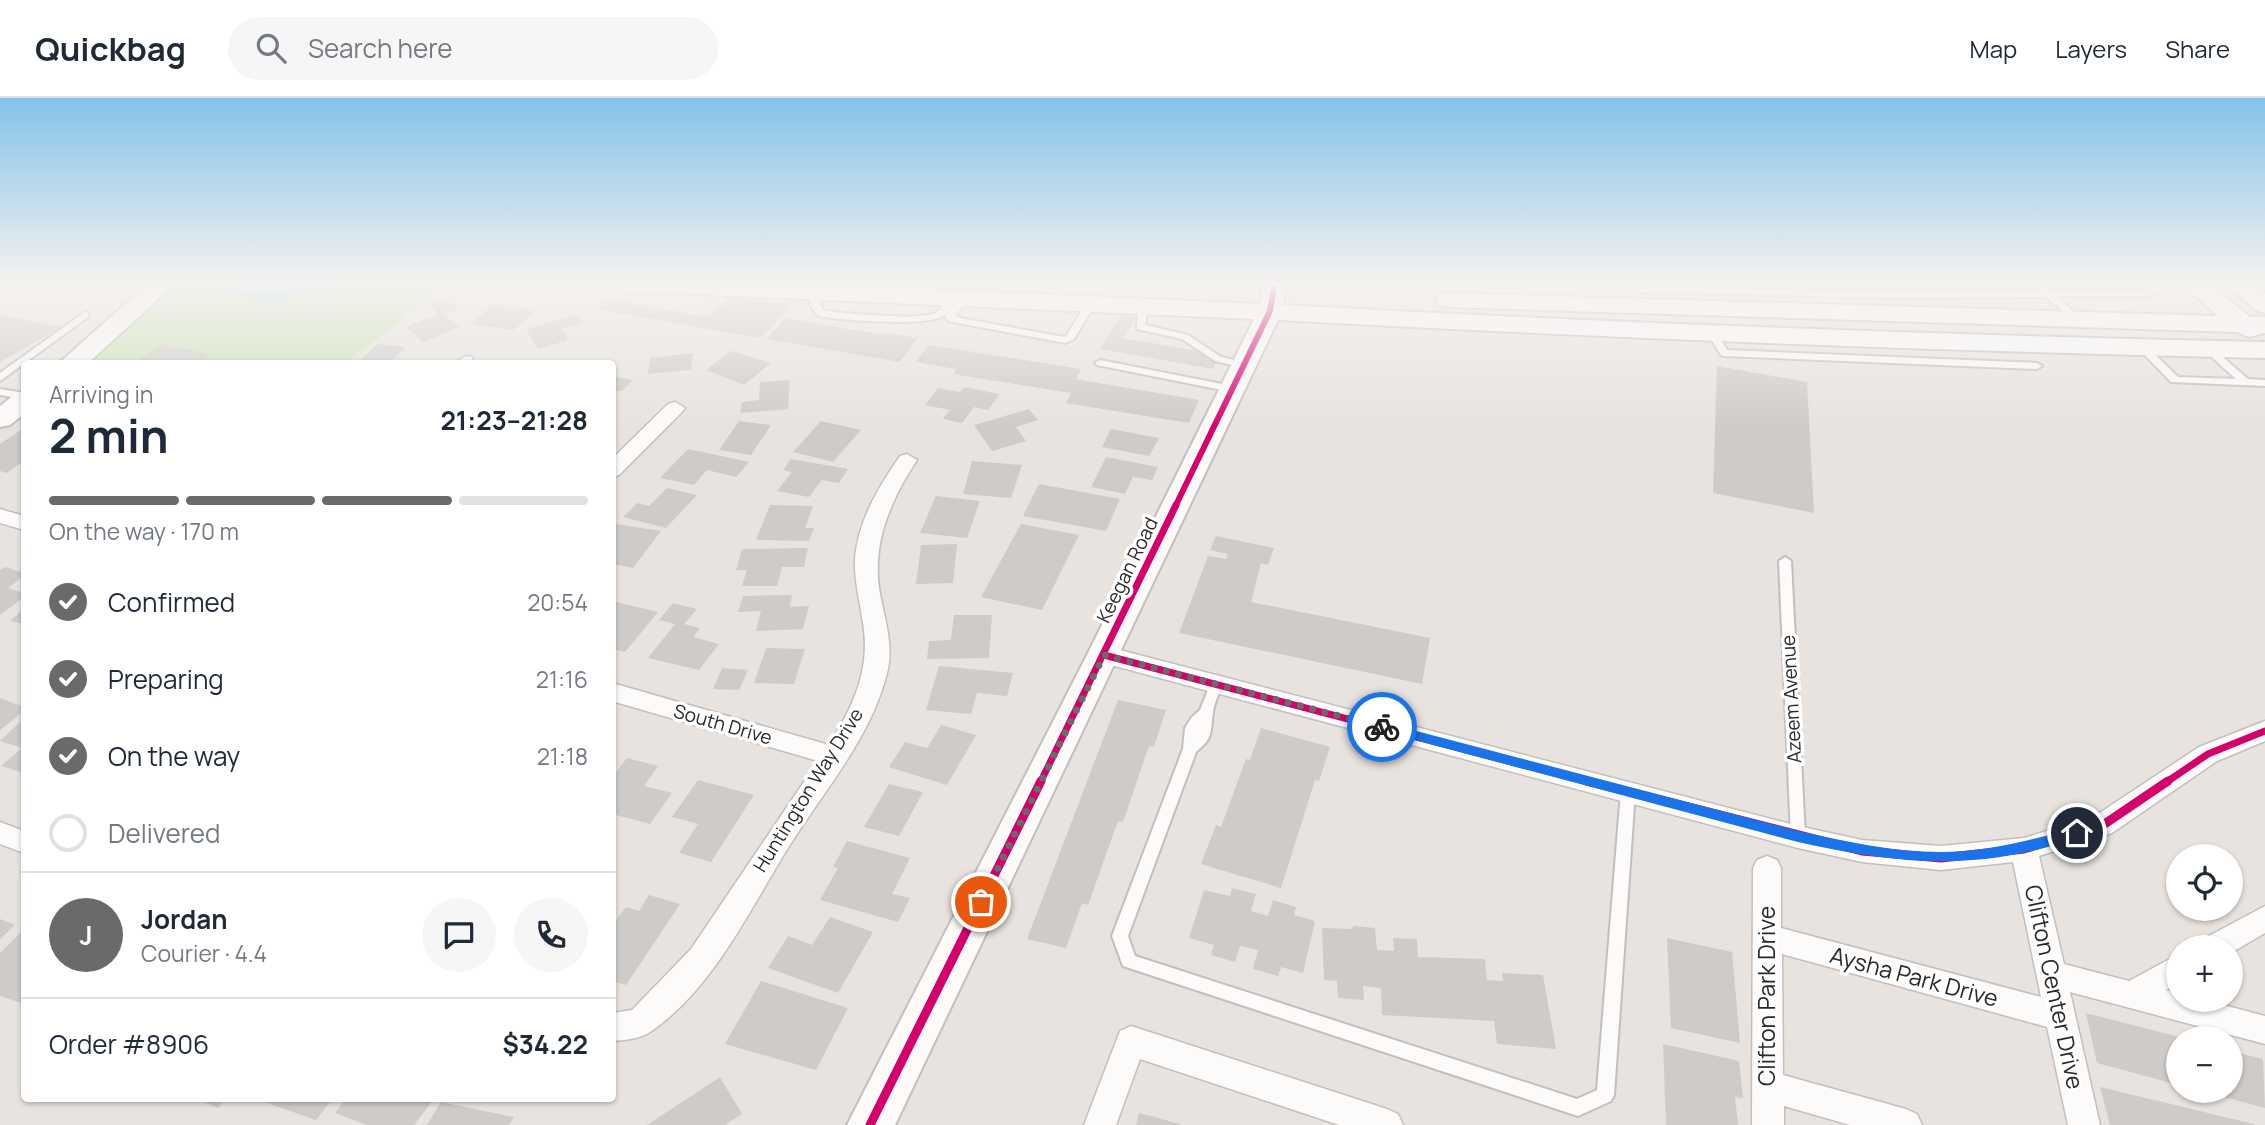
<!DOCTYPE html>
<html lang="en">
<head>
<meta charset="utf-8">
<style>
	:root { --surface:#fff; --page:#f6f6f7; --text:#1f2937; --muted:#747a83; --line:#e0e1e3; --accent:#6c6a68 }
	body { margin:0; font-family:Manrope,sans-serif; background:var(--page); color:var(--text); height:100vh; display:flex; flex-direction:column; font-size:26px; white-space:nowrap }
	* { box-sizing:border-box; margin:0 }
	p { font-size:23px; color:var(--muted) }
	.icon { flex:none; width:38px; height:38px; fill:none; stroke:currentColor; stroke-width:2; stroke-linecap:round; stroke-linejoin:round }
	.map { position:relative; flex:1; overflow:hidden }
	.drawer { position:absolute; left:21px; top:262px; width:595px; height:742px; display:flex; flex-direction:column; background:var(--surface); border-radius:7px; box-shadow:0 2px 5px #0004 }
	.drawer>* { flex:none }
	.tools { position:absolute; left:2166px; top:746px; display:grid; gap:14px }
	.tools a { display:grid; place-items:center; width:77px; height:77px; border-radius:50%; background:var(--surface); box-shadow:0 2px 5px #0004; font-size:35px }
	.pin { position:absolute; display:grid; place-items:center; width:60px; height:60px; color:#fff; margin:-30px; border:4px solid #fff; border-radius:50%; box-shadow:0 2px 7px #0007 }
	.courier { position:absolute; display:grid; place-items:center; width:70px; height:70px; margin:-35px; border:5px solid #1a73e8; border-radius:50%; background:#fff; color:#222; box-shadow:0 2px 9px #0007 }
	.summary em { font-style:normal; font-weight:700 }
	.summary div { display:flex; flex-direction:column-reverse }
	.summary { display:flex; align-items:center; justify-content:space-between; height:119px; padding:0 28px }
	h1 { font-size:46px; font-weight:700; line-height:52px }
	.bar { display:grid; grid-template-columns:repeat(4,1fr); gap:10px 7px; align-content:center; height:84px; padding:0 28px }
	.bar i { height:9px; border-radius:5px; background:var(--line) }
	.bar .selected { background:var(--accent) }
	.bar p { grid-column:span 4 }
	.line { display:flex; align-items:center; gap:18px; padding:0 28px; border-top:2px solid var(--line) }
	.line div { flex:1 }
	.round { display:grid; place-items:center; flex:none; width:74px; height:74px; border-radius:37px; background:var(--page) }
	ol { padding:0 28px; list-style:none }
	li { display:flex; align-items:center; gap:21px; height:77px }
	li p { margin-inline-start:auto }
	li .icon { padding:7px; border-radius:50%; background:var(--accent); color:#fff; stroke-width:4 }
	li:last-child { color:var(--muted) }
	li i { width:38px; height:38px; border:4px solid var(--line); border-radius:50% }
	header { display:flex; align-items:center; gap:42px; box-sizing:border-box; height:98px; padding:0 35px; background:var(--surface); border-bottom:2px solid var(--line) }
	header strong { font-size:33px }
	nav { display:flex; gap:38px; margin-inline-start:auto; font-size:24px }
	.search { width:490px; height:63px; background:var(--page); display:flex; align-items:center; gap:18px; box-sizing:border-box; padding:0 24px; border-radius:38px; color:var(--muted); font-size:26px }
	.map>svg:first-child { display:block }
</style>
</head>
<body>
<header>
<strong>Quickbag</strong>
<div class="search"><svg class="icon" aria-label="search" viewBox="0 0 24 24"><circle cx="10" cy="10" r="6"/><path d="M15 15l6 6"/></svg>Search here</div>
<nav><a>Map</a><a>Layers</a><a>Share</a></nav>
</header>
<div class="map">
<svg width="2265" height="1027" viewBox="0 0 2265 1027">
	<rect width="100%" height="100%" fill="#e8e3de"/>
	<g fill="#cbe4b6">
		<polygon points="173,186 449,186 344,266 85,266"/>
		<polygon points="1448,186 1618,186 1622,192"/>
	</g>
	<polygon fill="#8fd9eb" points="241,186 341,186 327,195 303,190 277,207 230,196 230,192"/>
	<g fill="#cfcbc8">
		<polygon points="732,196 792,206 760,240 596,211 606,201 708,219"/>
		<polygon points="443,201 460,210 444,217 460,229 423,244 406,229 439,216 429,207"/>
		<polygon points="493,206 536,212 514,232 471,226"/>
		<polygon points="579,216 584,225 562,231 568,242 538,251 526,231"/>
		<polygon points="0,217 62,229 0,264"/>
		<polygon points="1121,217 1136,219 1123,240 1209,255 1206,261 1217,263 1213,271 1100,251"/>
		<polygon points="785,220 884,237 886,235 918,240 900,264 767,241"/>
		<polygon points="378,246 406,249 388,266 356,266"/>
		<polygon points="162,247 180,250 211,256 196,266 132,266"/>
		<polygon points="929,247 1081,271 1076,281 1199,302 1189,325 1066,305 1071,295 953,276 956,271 916,264"/>
		<polygon points="731,253 771,265 744,287 706,272"/>
		<polygon points="693,255 691,272 648,276 650,260"/>
		<polygon points="1717,268 1807,284 1814,415 1713,395"/>
		<polygon points="612,278 633,282 622,293 612,293"/>
		<polygon points="790,282 788,311 740,315 742,304 759,302 760,284"/>
		<polygon points="964,289 1000,296 988,312 974,309 962,325 943,321 950,312 925,307 938,290 960,294"/>
		<polygon points="1029,311 1038,322 1016,329 1026,343 992,353 974,327"/>
		<polygon points="739,323 771,327 751,357 719,352"/>
		<polygon points="821,323 861,332 833,364 793,354"/>
		<polygon points="24,330 24,363 6,375 0,373 0,346"/>
		<polygon points="1111,331 1159,340 1149,358 1102,349"/>
		<polygon points="688,351 749,364 736,379 707,372 694,387 660,380"/>
		<polygon points="1106,359 1158,369 1152,382 1133,379 1125,396 1091,389"/>
		<polygon points="791,361 848,371 839,385 822,382 809,399 777,393 792,374 783,372"/>
		<polygon points="972,363 1022,367 1011,400 963,396"/>
		<polygon points="1039,386 1120,401 1106,433 1023,418"/>
		<polygon points="667,390 697,397 666,430 623,419 637,405 649,408"/>
		<polygon points="936,398 980,403 967,440 920,435"/>
		<polygon points="770,407 813,408 805,430 814,430 809,443 756,442"/>
		<polygon points="616,426 661,433 633,470 612,466 612,430"/>
		<polygon points="1021,426 1079,437 1042,512 981,499"/>
		<polygon points="1216,438 1274,450 1268,467 1261,465 1251,504 1430,540 1422,586 1179,535 1208,458 1226,461 1228,456 1210,452"/>
		<polygon points="957,446 953,485 916,486 921,447"/>
		<polygon points="808,450 804,469 782,469 777,488 742,488 747,472 736,472 742,451"/>
		<polygon points="5,469 24,475 24,478 8,490 24,495 24,499 0,517 0,472"/>
		<polygon points="792,497 790,509 809,508 803,531 756,533 761,513 738,514 743,498"/>
		<polygon points="612,503 658,514 625,554 612,551"/>
		<polygon points="673,505 697,511 684,526 700,530 693,539 719,546 699,572 648,560 675,526 659,522"/>
		<polygon points="24,511 24,526 10,523"/>
		<polygon points="954,517 992,517 989,560 927,561 929,543 951,542"/>
		<polygon points="766,550 805,551 794,586 754,585"/>
		<polygon points="939,568 1013,575 1007,598 977,595 971,616 926,612"/>
		<polygon points="722,570 748,572 739,592 713,591"/>
		<polygon points="0,600 24,609 24,613 0,632"/>
		<polygon points="1118,602 1166,612 1154,649 1149,648 1123,724 1118,723 1088,807 1082,805 1066,850 1027,841"/>
		<polygon points="24,620 24,675 1,668 22,650 0,643"/>
		<polygon points="941,627 976,637 947,687 889,669 905,644 927,650"/>
		<polygon points="1261,630 1330,649 1319,683 1315,682 1281,790 1201,766 1216,727 1221,729 1246,661 1250,662"/>
		<polygon points="627,660 658,668 644,688 672,695 650,726 612,716 612,679"/>
		<polygon points="698,682 754,697 711,764 679,755 698,726 672,719"/>
		<polygon points="889,686 923,694 899,738 864,729"/>
		<polygon points="847,743 910,760 892,796 910,800 898,824 820,802 838,770 833,769"/>
		<polygon points="1232,790 1256,796 1251,813 1268,818 1273,802 1296,809 1294,817 1315,823 1303,875 1281,869 1278,878 1253,871 1258,852 1240,848 1235,864 1211,857 1214,847 1189,840 1204,792 1230,798"/>
		<polygon points="649,797 680,806 626,887 612,883 612,821 616,822 626,809 639,813"/>
		<polygon points="830,819 873,834 838,895 768,870 788,838 812,847"/>
		<polygon points="0,821 15,827 0,841"/>
		<polygon points="1353,828 1375,830 1377,852 1394,853 1393,840 1417,841 1418,859 1485,861 1487,882 1503,883 1502,875 1543,877 1556,951 1497,946 1494,923 1382,917 1381,890 1363,888 1364,902 1338,900 1337,883 1324,882 1322,830 1353,831"/>
		<polygon points="24,831 24,906 0,898 0,855"/>
		<polygon points="1667,840 1732,854 1740,945 1671,930"/>
		<polygon points="761,883 848,910 816,972 725,946"/>
		<polygon points="2086,915 2179,939 2179,987 2097,965"/>
		<polygon points="1663,946 1739,963 1743,1000 1735,999 1738,1027 1666,1027"/>
		<polygon points="2231,953 2263,961 2265,1010 2201,993 2231,992"/>
		<polygon points="720,979 742,1016 725,1027 647,1027"/>
		<polygon points="2100,989 2254,1026 2254,1027 2110,1027"/>
		<polygon points="196,1001 225,1001 218,1010"/>
		<polygon points="256,1001 332,1001 316,1022"/>
		<polygon points="346,1001 434,1001 414,1027 367,1027 335,1015"/>
		<polygon points="441,1004 514,1019 509,1027 427,1027"/>
		<polygon points="1139,1015 1180,1026 1180,1027 1136,1027"/>
	</g>
	<g fill="none" stroke-linecap="round" stroke-linejoin="round">
		<defs>
			<g id="lane">
				<polygon points="1624,186 1635,186 1640,188 1889,194 2040,193 2034,186 2043,186 2051,193 2147,192 2149,191 2144,186 2153,186 2160,192 2149,198 2057,198 2080,220 2082,222 2077,225 2046,199 1889,200 1638,194"/>
				<path d="M 815,190 L 820,193 L 820,207 L 824,213 C 846,215 918,223 935,215 C 942,212 944,203 947,197 L 953,197 L 955,199 C 952,206 950,213 943,218 C 926,229 840,222 818,218 L 810,207 L 810,193 Z"/>
				<polygon points="963,196 968,199 955,219 1064,239 1067,237 1088,202 1094,202 1096,204 1074,241 1065,245 948,223 945,218 960,197"/>
				<polygon points="1143,204 1148,207 1145,227 1188,237 1221,259 1247,265 1249,267 1244,270 1215,263 1182,241 1137,231 1138,207"/>
				<polygon points="85,214 88,215 88,219 0,283 0,275"/>
				<polygon points="1713,233 1716,234 1727,252 2037,265 2042,268 2037,271 1724,258 1721,257 1708,236"/>
				<polygon points="2142,246 2145,247 2178,279 2236,281 2205,253 2203,251 2208,248 2211,249 2248,281 2265,282 2265,288 2171,284 2139,251 2139,247"/>
				<polygon points="1100,262 1232,288 1237,291 1232,294 1097,267 1095,265"/>
				<polygon points="0,291 24,295 24,301 0,297"/>
				<polygon points="1785,459 1791,463 1805,739 1803,743 1798,745 1793,743 1791,739 1779,463"/>
				<path d="M 1216,582 L 1221,584 L 1222,587 C 1219,596 1214,605 1213,614 C 1210,635 1214,639 1196,654 L 1128,838 L 1135,858 L 1577,1001 L 1597,992 L 1621,693 L 1623,689 L 1628,687 L 1633,689 L 1635,693 L 1614,997 L 1611,1003 L 1578,1018 L 1123,868 L 1112,838 L 1183,651 L 1185,630 L 1192,619 L 1200,612 L 1211,584 Z"/>
			</g>
			<g id="street">
				<polygon points="466,258 472,259 473,266 453,266"/>
				<polygon points="675,304 685,310 682,314 619,377 612,379 612,361 668,306"/>
				<path d="M 907,356 L 917,362 C 890,403 871,447 880,496 C 885,522 894,549 887,575 C 871,640 823,694 788,750 C 750,811 714,889 653,932 C 641,941 626,942 612,943 L 612,915 L 632,912 L 691,851 L 818,663 L 612,603 L 612,585 L 829,647 C 853,609 871,571 863,525 C 860,504 854,483 855,461 C 858,423 879,388 900,358 Z"/>
				<polygon points="0,411 24,418 24,432 0,425"/>
				<polygon points="1104,548 1798,728 1862,742 1941,748 2024,740 2095,718 2199,649 2265,623 2265,643 2217,663 2112,735 2039,758 2064,866 2129,883 2179,856 2179,885 2166,892 2179,895 2179,901 2201,901 2265,918 2265,946 2070,894 2100,1027 2068,1027 2047,929 1782,856 1783,977 1906,1011 1917,1016 1922,1027 1850,1027 1784,1008 1784,1027 1752,1027 1753,770 1757,762 1767,758 1777,762 1781,770 1781,830 2041,899 2013,764 1941,772 1862,764 1798,750 1096,563 1092,557 1096,551"/>
				<polygon points="0,724 24,733 24,755 0,746"/>
				<polygon points="2265,808 2265,835 2231,855 2231,849 2201,849 2205,840"/>
				<polygon points="1131,928 1387,1011 1398,1016 1403,1027 1339,1027 1140,961 1116,1027 1084,1027 1120,933"/>
			</g>
			<g id="secondary">
				<polygon points="148,186 175,186 87,266 58,266"/>
				<path d="M 612,186 L 813,186 L 1259,206 L 1264,188 L 1282,188 L 1285,193 L 1283,207 C 1611,225 1937,237 2265,244 L 2265,260 C 1936,253 1607,240 1278,222 L 895,1027 L 847,1027 L 1087,557 L 1254,221 L 624,193 L 615,191 Z"/>
				<polygon points="2182,186 2209,186 2250,219 2265,219 2265,235 2249,239 2237,234 1448,209 1439,207 1436,202 1439,197 1448,195 2218,218"/>
				<polygon points="2226,186 2253,186 2265,195 2265,215 2256,212"/>
				<polygon points="24,295 24,316 10,327 0,329 0,308 14,297"/>
			</g>
		</defs>
		<use href="#lane" stroke="#c1bfc0" stroke-width="4"/>
		<use href="#street" stroke="#c1bfc0" stroke-width="3"/>
		<use href="#secondary" stroke="#c1bfc0" stroke-width="4"/>
		<use href="#lane" fill="#fcfbfa" fill-rule="evenodd"/>
		<use href="#street" fill="#fcfbfa" fill-rule="evenodd"/>
		<use href="#secondary" fill="#fcfbfa" fill-rule="evenodd"/>
		<defs>
			<polyline id="cycleway-far2" points="1175,409 1270,213 1274,190"/>
			<g id="cycleway-far1">
				<polyline points="1104,557 1592,685"/>
				<polyline points="1040,685 1176,407"/>
				<polyline points="2165,685 2208,656 2265,633"/>
			</g>
			<g id="cycleway">
				<polyline points="1586,683 1862,753 1941,760 2024,751 2103,727 2168,683"/>
				<polyline points="870,1027 1041,683"/>
			</g>
		</defs>
		<use href="#cycleway-far2" stroke="#fff" stroke-width="10"/>
		<use href="#cycleway-far1" stroke="#fff" stroke-width="11"/>
		<use href="#cycleway" stroke="#fff" stroke-width="13"/>
		<use href="#cycleway-far2" stroke="#d6006c" stroke-width="6"/>
		<use href="#cycleway-far1" stroke="#d6006c" stroke-width="7"/>
		<use href="#cycleway" stroke="#d6006c" stroke-width="9"/>
	</g>
	<linearGradient id="sky" x2="0" y2="1"><stop stop-color="#84c3e9"/><stop offset="0.56" stop-color="#f5f2f0"/><stop offset="1" stop-color="#f5f2f0" stop-opacity="0"/></linearGradient>
	<rect width="2265" height="330" fill="url(#sky)"/>
	<path fill="#1a73e8" d="M 1382,624 L 1798,733 C 1844,743 1892,754 1940,754 C 1987,754 2033,742 2077,729 L 2083,735 L 2081,739 C 1978,774 1902,767 1798,744 L 1377,632 L 1376,629 Z"/>
	<g fill="none" stroke-linecap="round" stroke-linejoin="round">
		<polyline stroke="#6c6a68" stroke-width="7" stroke-dasharray="0 12.6" points="981,804 1104,557 1382,629"/>
	</g>
	<g text-anchor="middle" stroke-width="7" stroke-linejoin="round" paint-order="stroke">
		<g font-size="19" fill="#292929" stroke="#fff">
			<text transform="translate(1127 472) rotate(-64)" y="7">Keegan Road</text>
			<text transform="translate(1791 601) rotate(-93)" y="7">Azeem Avenue</text>
			<text transform="translate(723 626) rotate(16)" y="7">South Drive</text>
			<text transform="translate(808 692) rotate(-58)" y="7">Huntington Way Drive</text>
		</g>
		<g font-size="23" fill="#292929" stroke="#fff">
			<text transform="translate(1914 879) rotate(15)" y="8">Aysha Park Drive</text>
			<text transform="translate(2054 889) rotate(78)" y="8">Clifton Center Drive</text>
			<text transform="translate(1767 898) rotate(-90)" y="8">Clifton Park Drive</text>
		</g>
	</g>
</svg>
<div class="tools">
<a><svg class="icon" aria-label="locate" viewBox="0 0 24 24"><circle cx="12" cy="12" r="6"/><path d="M12 2v4M12 18v4M2 12h4M18 12h4"/></svg></a>
<a>+</a>
<a>−</a>
</div>
<div class="pin" style="left:981px;top:804px;background:#ea580c"><svg class="icon" aria-label="bag" viewBox="0 0 24 24"><path d="M5 8h14l-1 12H6zM9 8a3 3 0 0 1 6 0"/></svg></div>
<div class="pin" style="left:2077px;top:735px;background:#1f2937"><svg class="icon" aria-label="home" viewBox="0 0 24 24"><path d="M3 11l9-7 9 7M6 9v11h12V9"/></svg></div>
<div class="courier" style="left:1382px;top:629px"><svg class="icon" aria-label="bike" viewBox="0 0 24 24"><circle cx="6" cy="16" r="4"/><circle cx="18" cy="16" r="4"/><path d="M6 16l4-8h5l3 8M10 8l3 8H6M13 5h3"/></svg></div>
<section class="drawer">
<div class="summary"><div><h1>2 min</h1><p>Arriving in</p></div><em>21:23–21:28</em></div>
<div class="bar"><i class="selected"></i><i class="selected"></i><i class="selected"></i><i></i><p>On the way · 170 m</p></div>
<ol>
<li><svg class="icon" aria-label="check" viewBox="0 0 24 24"><path d="M5 12l5 5 9-10"/></svg>Confirmed<p>20:54</p></li>
<li><svg class="icon" aria-label="check" viewBox="0 0 24 24"><path d="M5 12l5 5 9-10"/></svg>Preparing<p>21:16</p></li>
<li><svg class="icon" aria-label="check" viewBox="0 0 24 24"><path d="M5 12l5 5 9-10"/></svg>On the way<p>21:18</p></li>
<li><i></i>Delivered</li>
</ol>
<div class="line" style="height:126px"><b class="round" style="background:var(--accent);color:#fff">J</b><div><b>Jordan</b><p>Courier · 4.4</p></div><a class="round"><svg class="icon" aria-label="chat" viewBox="0 0 24 24"><path d="M4 5h16v11H9l-5 4z"/></svg></a><a class="round"><svg class="icon" aria-label="phone" viewBox="0 0 24 24"><path d="M5 4h4l2 5-3 2q2 4 5 5l2-3 5 2v4C11 20 4 13 5 4z"/></svg></a></div>
<div class="line" style="height:91px"><div>Order #8906</div><b>$34.22</b></div>
</section>
</div>
</body>
</html>
